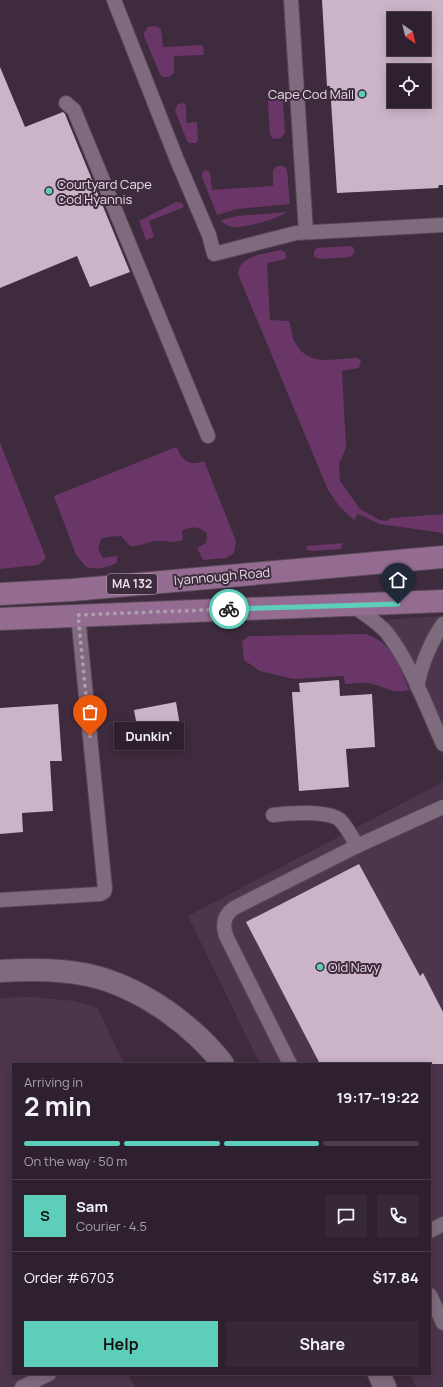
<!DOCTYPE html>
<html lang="en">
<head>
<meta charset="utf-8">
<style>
	:root { --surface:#2e202e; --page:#362836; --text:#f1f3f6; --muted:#a7a3aa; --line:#493e4a; --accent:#5dceb9 }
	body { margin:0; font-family:Manrope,sans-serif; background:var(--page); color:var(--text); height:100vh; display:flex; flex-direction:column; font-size:15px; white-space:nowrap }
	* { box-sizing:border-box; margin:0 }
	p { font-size:13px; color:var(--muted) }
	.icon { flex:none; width:22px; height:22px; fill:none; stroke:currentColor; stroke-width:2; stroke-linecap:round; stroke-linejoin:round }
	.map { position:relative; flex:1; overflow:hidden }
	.panel { position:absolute; left:12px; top:1063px; width:419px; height:312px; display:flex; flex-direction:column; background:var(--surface); border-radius:0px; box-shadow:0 2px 10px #0003,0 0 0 1px var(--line) }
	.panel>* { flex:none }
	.needle { width:26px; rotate:146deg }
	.controls { position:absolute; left:387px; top:12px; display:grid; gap:8px }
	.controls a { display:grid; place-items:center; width:44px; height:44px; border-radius:0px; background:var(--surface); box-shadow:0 2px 10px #0003,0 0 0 1px var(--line); font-size:20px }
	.pin { position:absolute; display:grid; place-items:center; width:34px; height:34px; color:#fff; margin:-41px -17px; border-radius:50% 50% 50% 0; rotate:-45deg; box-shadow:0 0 4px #0007 }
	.pin .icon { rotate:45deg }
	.courier { position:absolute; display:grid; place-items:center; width:40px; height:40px; margin:-20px; border:3px solid #5dceb9; border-radius:50%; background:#fff; color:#222; box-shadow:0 1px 5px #0007 }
	.bubble { position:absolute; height:28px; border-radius:0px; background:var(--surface); box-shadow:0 2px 10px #0003,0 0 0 1px var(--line); font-size:13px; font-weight:700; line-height:28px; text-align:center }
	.head em { font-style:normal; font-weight:700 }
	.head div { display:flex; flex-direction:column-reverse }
	.head { display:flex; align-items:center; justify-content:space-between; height:68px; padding:0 12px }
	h1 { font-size:26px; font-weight:700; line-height:30px }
	.bar { display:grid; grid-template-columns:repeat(4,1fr); gap:6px 4px; align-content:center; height:48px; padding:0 12px }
	.bar i { height:5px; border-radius:3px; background:var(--line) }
	.bar .on { background:var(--accent) }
	.bar p { grid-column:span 4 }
	.line { display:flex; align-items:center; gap:10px; padding:0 12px; border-top:1px solid var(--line) }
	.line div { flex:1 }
	.round { display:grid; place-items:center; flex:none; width:42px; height:42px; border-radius:0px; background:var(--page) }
	.cta { display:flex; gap:8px; margin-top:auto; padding:8px 12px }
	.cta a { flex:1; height:46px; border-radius:0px; background:var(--accent); color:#111; font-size:16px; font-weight:700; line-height:46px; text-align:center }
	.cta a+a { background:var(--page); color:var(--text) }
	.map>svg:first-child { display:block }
</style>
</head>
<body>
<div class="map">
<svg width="443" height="1387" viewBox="0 0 443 1387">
	<rect width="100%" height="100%" fill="#3e2b3d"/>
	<g fill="#4d364b">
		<polygon points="443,616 443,756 387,646 367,621"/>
		<polygon points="443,782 443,1387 416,1387 410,1374 430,1374 430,1064 260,1064 188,916"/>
		<polygon points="32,997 75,1001 97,1007 124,1064 13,1064 13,1374 128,1374 135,1387 0,1387 0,998"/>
	</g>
	<g fill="#6a3667">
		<polygon points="148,27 157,26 161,29 163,47 203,45 204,55 174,56 174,73 169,77 163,77 160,74 144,36 144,33"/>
		<polygon points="272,98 281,98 283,102 285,133 281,138 273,139 270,134 268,104 268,101"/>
		<polygon points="184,103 186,106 186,123 197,122 198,140 196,143 190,143 187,141 175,110 178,104"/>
		<polygon points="277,166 284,166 287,170 290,204 237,209 217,215 202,177 202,172 206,170 210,172 212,190 273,186 273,170"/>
		<polygon points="176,202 182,203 184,207 149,221 154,237 146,240 139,221"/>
		<path d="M 287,212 C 278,219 247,227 235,227 C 229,227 225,225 221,220 L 237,216 Z"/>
		<polygon points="349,246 353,247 355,252 350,257 319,259 314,256 314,251 317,248"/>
		<path d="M 281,250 L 286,253 L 286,259 L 267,263 L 270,320 L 289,321 C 292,328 291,336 295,342 C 308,368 335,358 358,358 L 361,361 L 359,368 L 342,371 L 346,448 L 339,464 L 340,481 L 360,509 L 380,520 L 386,521 L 391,518 L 443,514 L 443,533 L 380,524 L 358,514 L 354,520 L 339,506 L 328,490 L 238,274 C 240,254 265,254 281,250 Z"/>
		<polygon points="0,443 46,558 38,565 0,569"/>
		<path d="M 176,447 C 183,460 188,467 204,461 L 236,541 L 234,553 L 226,558 L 203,560 L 197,548 L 206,543 L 207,534 C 201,526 190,526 182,531 L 183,540 C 171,544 166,540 155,541 C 146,542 139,547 130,546 L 121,536 L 107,537 L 101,539 L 98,549 L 103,558 L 117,556 L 117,562 C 111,568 93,570 86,567 L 76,555 L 54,496 Z"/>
		<polygon points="343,543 341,549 312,551 307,550 306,546"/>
		<path d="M 365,634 C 393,642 398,665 409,690 C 390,695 382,684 367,683 C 360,682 352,684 345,684 L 344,676 L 294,679 L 260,671 L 244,660 L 242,641 L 250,636 Z"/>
	</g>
	<g fill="#cbb3c8" fill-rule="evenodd">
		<path d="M 322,0 L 443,0 L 443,185 L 439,185 L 438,188 L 337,193 L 330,86 L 327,86 ZM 394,19 L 424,19 L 424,49 L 394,49 ZM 394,71 L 424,71 L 424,101 L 394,101 Z"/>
		<polygon points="0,67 25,127 63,112 65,114 130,272 90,287 77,256 0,288"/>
		<polygon points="339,680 340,696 372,694 375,747 346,749 349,787 299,791 292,692 300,692 299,683"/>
		<polygon points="176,702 182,737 132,746 128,722 136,721 134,710"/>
		<polygon points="58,704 62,761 50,761 53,811 22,813 23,832 0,834 0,708"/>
		<polygon points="359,864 420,976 423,973 443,1012 443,1064 320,1064 246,922"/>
	</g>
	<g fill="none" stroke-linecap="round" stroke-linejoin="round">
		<defs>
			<g id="service">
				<polyline points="114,0 177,160 209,235 214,254 296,233 443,225"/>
				<polyline points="291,0 306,232"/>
				<polyline points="66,103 74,110 208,436"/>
				<path d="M 353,606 C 364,614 379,623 387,633 C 412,665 426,707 443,744"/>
				<path d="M 417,686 C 422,663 429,644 443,624"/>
				<path d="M 273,815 C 288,813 328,810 340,820 C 347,827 352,837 357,846"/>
				<polyline points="0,900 100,894 104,892 105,889 78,615"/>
				<path d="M 290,1064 L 227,938 C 222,926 223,916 234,908 L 357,846 L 443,807"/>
				<polyline points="430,1231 443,1224"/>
				<polyline points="430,1295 443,1323"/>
				<polyline points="22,1387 49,1374"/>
			</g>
			<g id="minor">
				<path d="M 0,971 C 68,967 111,972 168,1012 C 189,1027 207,1043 223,1064"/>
				<polyline points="379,1374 385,1387"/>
			</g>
			<g id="primary">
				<polyline points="0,594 72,590 443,557"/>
				<polyline points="0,619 443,601"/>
			</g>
		</defs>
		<use href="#service" stroke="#584856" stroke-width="16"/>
		<use href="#minor" stroke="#584856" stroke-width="24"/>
		<use href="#primary" stroke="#584856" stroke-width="24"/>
		<use href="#service" stroke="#806b7e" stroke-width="14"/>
		<use href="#minor" stroke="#806b7e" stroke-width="22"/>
		<use href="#primary" stroke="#946c91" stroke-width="22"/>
	</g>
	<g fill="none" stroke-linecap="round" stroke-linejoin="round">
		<polyline stroke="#ac9eac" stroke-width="4" stroke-dasharray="0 7.2" points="90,736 78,615 229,609"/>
		<polyline stroke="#5dceb9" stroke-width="5" points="229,609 398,604"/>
	</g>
	<g fill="#5dceb9" stroke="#3e2b3d" stroke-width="1.5">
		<circle cx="362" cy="94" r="4"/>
		<circle cx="49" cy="191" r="4"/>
		<circle cx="320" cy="967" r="4"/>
	</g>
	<g text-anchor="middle" stroke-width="4" stroke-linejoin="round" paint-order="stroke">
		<rect fill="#3e2b3d" stroke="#b5a7b4" stroke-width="1" x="107" y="574" width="50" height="20" rx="3"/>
		<g font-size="12" font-weight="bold" fill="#e8dce7">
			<text x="132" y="588">MA 132</text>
		</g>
		<g font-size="13" fill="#e8dce7" stroke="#3e2b3d" text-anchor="start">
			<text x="354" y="99" text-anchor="end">Cape Cod Mall</text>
			<text x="57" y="189">Courtyard Cape<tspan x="57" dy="15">Cod Hyannis</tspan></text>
			<text x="328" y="972">Old Navy</text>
		</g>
		<g font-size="13" fill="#e8dce7" stroke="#3e2b3d">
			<text transform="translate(222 576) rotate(-5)" y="5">Iyannough Road</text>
		</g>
	</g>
</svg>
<div class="controls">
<a><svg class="needle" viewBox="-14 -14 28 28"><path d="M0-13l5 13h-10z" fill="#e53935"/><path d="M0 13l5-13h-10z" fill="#a7a3aa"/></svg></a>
<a><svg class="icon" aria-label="locate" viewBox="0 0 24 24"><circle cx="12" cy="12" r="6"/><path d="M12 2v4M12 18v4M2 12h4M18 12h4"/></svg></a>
</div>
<div class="pin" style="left:90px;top:736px;background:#ea580c"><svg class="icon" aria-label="bag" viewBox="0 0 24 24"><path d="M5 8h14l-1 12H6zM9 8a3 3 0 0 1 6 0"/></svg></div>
<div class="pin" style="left:398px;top:604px;background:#1f2937"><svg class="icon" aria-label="home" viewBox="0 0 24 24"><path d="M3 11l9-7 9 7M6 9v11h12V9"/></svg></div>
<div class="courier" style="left:229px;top:609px"><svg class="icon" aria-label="bike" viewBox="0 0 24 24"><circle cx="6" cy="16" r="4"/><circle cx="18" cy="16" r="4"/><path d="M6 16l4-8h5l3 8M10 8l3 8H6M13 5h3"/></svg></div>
<div class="bubble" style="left:114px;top:722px;width:70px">Dunkin'</div>
<section class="panel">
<div class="head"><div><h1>2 min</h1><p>Arriving in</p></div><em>19:17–19:22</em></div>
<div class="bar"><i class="on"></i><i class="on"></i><i class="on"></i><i></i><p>On the way · 50 m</p></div>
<div class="line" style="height:72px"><b class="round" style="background:var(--accent);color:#111">S</b><div><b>Sam</b><p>Courier · 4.5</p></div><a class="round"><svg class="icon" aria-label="chat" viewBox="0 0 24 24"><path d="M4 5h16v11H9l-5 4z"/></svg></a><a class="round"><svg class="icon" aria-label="phone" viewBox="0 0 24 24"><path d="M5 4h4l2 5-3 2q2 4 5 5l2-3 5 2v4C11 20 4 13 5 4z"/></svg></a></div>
<div class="line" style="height:52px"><div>Order #6703</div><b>$17.84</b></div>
<div class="cta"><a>Help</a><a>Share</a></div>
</section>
</div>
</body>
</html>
